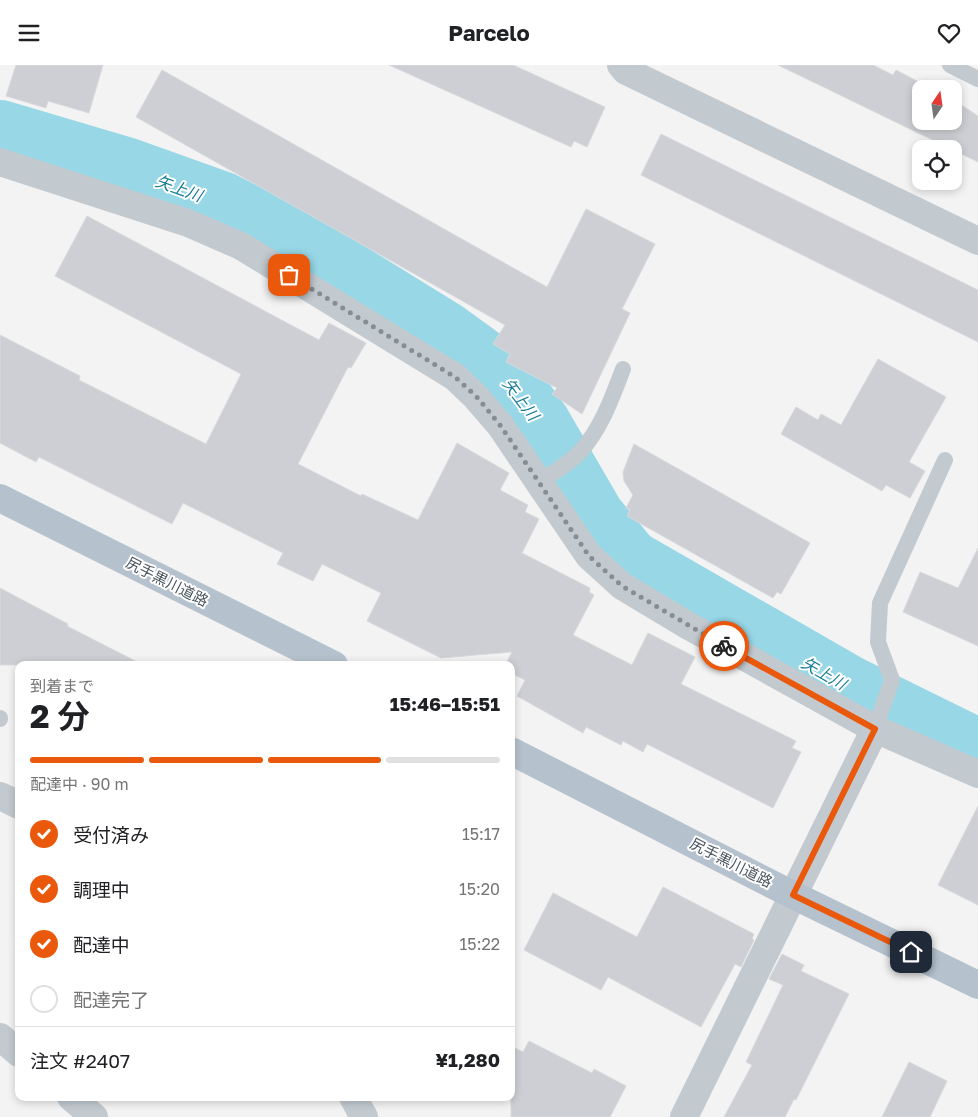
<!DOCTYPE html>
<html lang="ja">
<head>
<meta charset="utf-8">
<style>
	:root { --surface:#fff; --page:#f2f2f2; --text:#202124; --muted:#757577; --line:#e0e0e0; --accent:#ea580c }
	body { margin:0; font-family:"Golos Text","Noto Sans JP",sans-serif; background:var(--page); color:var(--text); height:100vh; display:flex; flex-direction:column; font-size:19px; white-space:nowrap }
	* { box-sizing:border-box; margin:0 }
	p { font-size:16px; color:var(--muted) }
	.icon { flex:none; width:28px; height:28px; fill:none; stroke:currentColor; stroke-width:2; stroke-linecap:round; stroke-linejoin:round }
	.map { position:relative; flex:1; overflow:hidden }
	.drawer { position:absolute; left:15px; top:596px; width:500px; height:440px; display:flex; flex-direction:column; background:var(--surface); border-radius:10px; box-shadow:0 2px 8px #0003 }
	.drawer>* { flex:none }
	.needle { width:32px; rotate:13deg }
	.tools { position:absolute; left:912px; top:15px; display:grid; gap:10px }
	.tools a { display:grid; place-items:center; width:50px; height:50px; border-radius:10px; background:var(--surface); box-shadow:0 2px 8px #0003; font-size:25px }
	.pin { position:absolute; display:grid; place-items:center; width:42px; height:42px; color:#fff; margin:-21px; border-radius:10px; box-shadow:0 2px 8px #0006 }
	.courier { position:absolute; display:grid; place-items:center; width:50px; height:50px; margin:-25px; border:4px solid #ea580c; border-radius:50%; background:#fff; color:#222; box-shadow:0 1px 6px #0007 }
	.summary em { font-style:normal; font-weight:700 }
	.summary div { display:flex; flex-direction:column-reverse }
	.summary { display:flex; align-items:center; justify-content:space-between; height:85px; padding:0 15px }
	h1 { font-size:32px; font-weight:700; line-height:38px }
	.bar { display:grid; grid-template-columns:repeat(4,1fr); gap:8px 5px; align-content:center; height:60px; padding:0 15px }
	.bar i { height:6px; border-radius:4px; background:var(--line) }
	.bar .on { background:var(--accent) }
	.bar p { grid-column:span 4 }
	.line { display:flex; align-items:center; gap:12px; padding:0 15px; border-top:1px solid var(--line) }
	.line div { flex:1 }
	ol { padding:0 15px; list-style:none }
	li { display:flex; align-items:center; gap:15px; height:55px }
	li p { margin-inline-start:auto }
	li .icon { padding:5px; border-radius:50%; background:var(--accent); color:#fff; stroke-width:4 }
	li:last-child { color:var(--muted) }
	li i { width:28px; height:28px; border:2px solid var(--line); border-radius:50% }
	header { display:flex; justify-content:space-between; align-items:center; height:65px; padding:0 15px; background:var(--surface); font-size:22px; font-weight:700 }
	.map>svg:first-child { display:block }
</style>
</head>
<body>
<header><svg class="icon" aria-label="menu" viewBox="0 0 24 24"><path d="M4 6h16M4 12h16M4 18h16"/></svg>Parcelo<svg class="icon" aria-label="heart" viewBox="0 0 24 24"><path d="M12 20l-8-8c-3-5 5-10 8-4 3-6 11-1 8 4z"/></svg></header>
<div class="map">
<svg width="978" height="1052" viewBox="0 0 978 1052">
	<rect width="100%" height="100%" fill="#f4f3f3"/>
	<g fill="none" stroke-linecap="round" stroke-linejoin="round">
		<polyline stroke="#97d7e6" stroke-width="64" points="0,67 125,104 223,139 291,173 446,269 505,312 539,359 593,452 629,496 848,622 978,686"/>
	</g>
	<g fill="#cdcfd4" stroke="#d7d9dd">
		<polygon points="16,0 103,0 89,48 48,36 46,43 6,31"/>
		<polygon points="389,0 513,0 605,42 587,82 574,76 571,82"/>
		<polygon points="778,0 873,0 893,10 896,5 932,24 921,24 921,56 954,56 954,35 978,51 978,97"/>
		<polygon points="162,5 547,222 586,144 655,179 622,244 630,248 582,349 552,329 557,323 506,297 510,289 493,279 505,260 136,52"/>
		<polygon points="661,69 978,225 978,277 641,110"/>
		<polygon points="87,151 319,275 329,258 366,278 351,303 348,302 298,399 361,431 362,429 418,455 457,378 509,408 500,425 528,440 525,447 539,454 522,488 590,523 589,527 594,530 573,570 632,600 648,568 695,592 681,619 796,676 792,683 801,687 773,743 647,679 643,687 623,676 621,680 586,662 583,668 517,631 525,615 511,608 511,600 505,600 512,587 441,593 367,556 381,528 322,499 313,516 277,499 283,488 183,438 172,459 39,392 36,397 0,378 0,270 80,311 79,315 206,379 241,309 55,211"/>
		<polygon points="878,294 946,332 909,397 925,406 910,433 886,420 882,426 781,369 796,342 818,355 821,349 841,360"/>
		<polygon points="634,379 810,478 781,529 777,527 773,533 627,451 630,445 626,443 633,430 624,416 623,407"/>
		<polygon points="978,483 978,581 903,547 920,507 958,523"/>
		<polygon points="0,523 68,559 67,561 143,600 0,600"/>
		<polygon points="978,741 978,840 938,820"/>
		<polygon points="663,822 754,869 752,874 754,875 741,902 735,899 701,962 608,912 601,925 524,885 553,828 637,872"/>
		<polygon points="782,889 804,900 801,906 849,929 796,1035 794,1034 785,1052 724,1052 752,1000 746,997 783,920 769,914"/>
		<polygon points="529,976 592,1008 594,1004 626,1021 610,1052 511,1052 511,981 523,987"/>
		<polygon points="909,997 947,1016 930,1052 882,1052"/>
	</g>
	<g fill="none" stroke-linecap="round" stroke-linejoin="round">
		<g stroke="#c2cad0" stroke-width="16">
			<polyline points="950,0 978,14"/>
			<path d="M 539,418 C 552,408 569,399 580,387 C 601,364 612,333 623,304"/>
			<polyline points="0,653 0,654"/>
			<polyline points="875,664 892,615 878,577 880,538 945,395"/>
		</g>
		<g stroke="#c2cad0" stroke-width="28">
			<polyline points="621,0 626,6 978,176"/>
			<polyline points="0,97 188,158 241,181 455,312 475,331 500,360 589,491 622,521 687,560 875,664 978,709"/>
			<polyline points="0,731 19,740"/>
			<polyline points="0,972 19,988"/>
			<polyline points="71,1032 94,1052"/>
			<polyline points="353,1032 364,1052"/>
			<polyline points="684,1052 875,664"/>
		</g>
		<g stroke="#b5c2ce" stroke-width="28">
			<polyline points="0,433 334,600"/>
			<polyline points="511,686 793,830 978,920"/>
		</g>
	</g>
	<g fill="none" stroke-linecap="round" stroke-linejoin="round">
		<polyline stroke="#868d93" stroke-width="5" stroke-dasharray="0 9" points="289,210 455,312 476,331 500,360 589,491 622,521 724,581"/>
		<polyline stroke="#ea580c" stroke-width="6" points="724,581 875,664 793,830 911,887"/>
	</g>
	<g text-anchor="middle" stroke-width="4" stroke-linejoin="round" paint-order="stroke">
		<g font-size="15" fill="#4b565f" stroke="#fff">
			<text transform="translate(167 517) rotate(27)" y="5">尻手黒川道路</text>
			<text transform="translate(731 798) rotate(27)" y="5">尻手黒川道路</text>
		</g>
		<g font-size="16" font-style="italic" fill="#177d96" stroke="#fff">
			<text transform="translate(179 123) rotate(20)" y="6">矢上川</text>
			<text transform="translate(521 334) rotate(53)" y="6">矢上川</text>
			<text transform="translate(824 608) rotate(30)" y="6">矢上川</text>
		</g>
	</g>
</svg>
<div class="tools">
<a><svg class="needle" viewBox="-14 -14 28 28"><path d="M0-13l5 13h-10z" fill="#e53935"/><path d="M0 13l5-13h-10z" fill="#757577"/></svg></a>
<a><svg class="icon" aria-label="locate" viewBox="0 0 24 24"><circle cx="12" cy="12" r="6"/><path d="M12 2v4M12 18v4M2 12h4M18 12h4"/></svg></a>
</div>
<div class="pin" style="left:289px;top:210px;background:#ea580c"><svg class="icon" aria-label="bag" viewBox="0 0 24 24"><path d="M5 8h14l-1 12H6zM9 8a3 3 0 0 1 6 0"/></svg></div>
<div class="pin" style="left:911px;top:887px;background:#1f2937"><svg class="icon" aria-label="home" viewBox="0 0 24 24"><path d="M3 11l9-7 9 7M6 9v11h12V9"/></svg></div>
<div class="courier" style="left:724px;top:581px"><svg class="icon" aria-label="bike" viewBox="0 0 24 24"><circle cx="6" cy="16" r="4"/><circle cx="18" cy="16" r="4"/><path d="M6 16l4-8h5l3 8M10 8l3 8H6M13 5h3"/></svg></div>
<section class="drawer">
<div class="summary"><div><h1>2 分</h1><p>到着まで</p></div><em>15:46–15:51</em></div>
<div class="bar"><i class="on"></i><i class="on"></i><i class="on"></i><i></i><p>配達中 · 90 m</p></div>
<ol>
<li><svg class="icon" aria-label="check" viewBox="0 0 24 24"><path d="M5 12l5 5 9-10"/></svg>受付済み<p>15:17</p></li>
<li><svg class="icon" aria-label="check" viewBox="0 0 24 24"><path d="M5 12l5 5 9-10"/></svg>調理中<p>15:20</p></li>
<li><svg class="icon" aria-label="check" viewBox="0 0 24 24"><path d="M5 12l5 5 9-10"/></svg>配達中<p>15:22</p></li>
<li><i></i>配達完了</li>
</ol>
<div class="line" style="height:65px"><div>注文 #2407</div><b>¥1,280</b></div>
</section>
</div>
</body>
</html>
